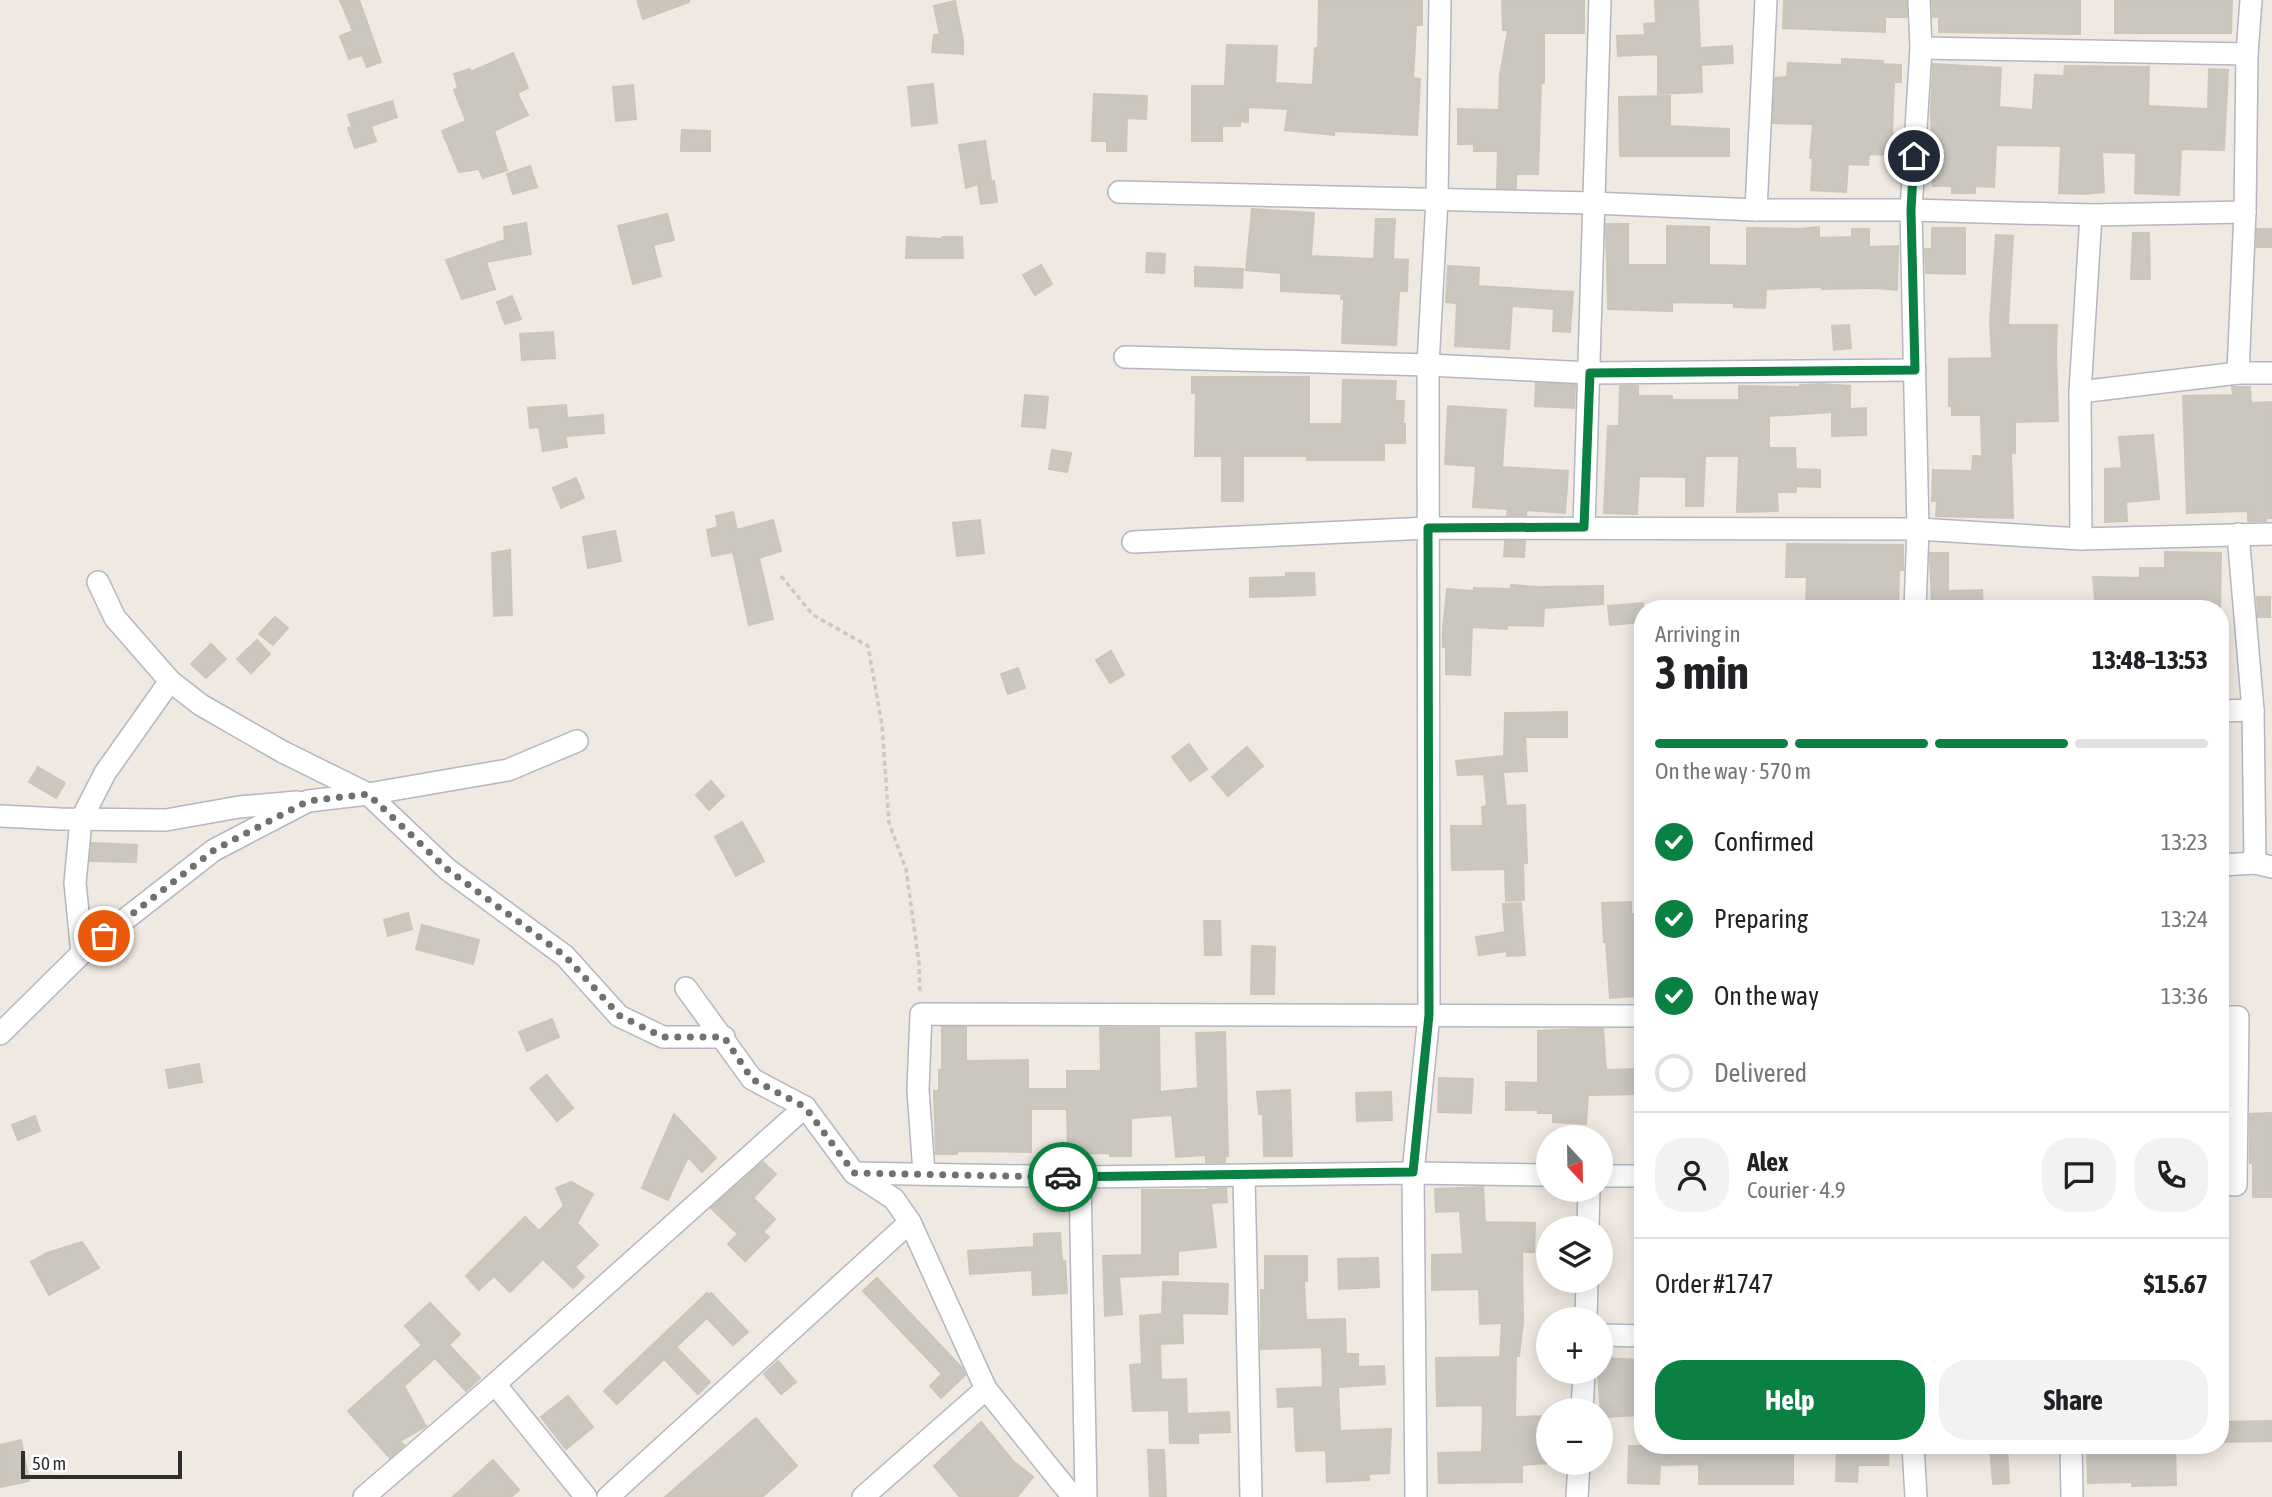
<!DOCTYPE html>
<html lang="en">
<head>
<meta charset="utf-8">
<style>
	:root { --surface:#fff; --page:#f2f2f2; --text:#202124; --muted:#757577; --line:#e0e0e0; --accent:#0b8043 }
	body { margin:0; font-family:"Asap Condensed",sans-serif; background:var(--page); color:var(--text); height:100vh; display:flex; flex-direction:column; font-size:26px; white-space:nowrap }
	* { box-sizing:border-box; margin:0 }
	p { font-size:23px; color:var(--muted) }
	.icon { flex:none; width:38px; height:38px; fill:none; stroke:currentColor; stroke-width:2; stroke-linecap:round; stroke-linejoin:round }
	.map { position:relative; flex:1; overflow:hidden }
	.sheet { position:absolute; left:1634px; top:600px; width:595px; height:854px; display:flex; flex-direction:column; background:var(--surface); border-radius:28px; box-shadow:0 4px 18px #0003 }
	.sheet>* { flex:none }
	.needle { width:46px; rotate:158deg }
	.tools { position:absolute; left:1536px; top:1125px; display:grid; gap:14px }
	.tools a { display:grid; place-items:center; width:77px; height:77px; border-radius:50%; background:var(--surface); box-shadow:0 4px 18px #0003; font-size:35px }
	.scale { position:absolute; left:21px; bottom:18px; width:161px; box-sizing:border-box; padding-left:7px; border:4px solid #2e2e2e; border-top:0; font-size:19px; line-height:24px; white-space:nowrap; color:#2e2e2e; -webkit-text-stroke:5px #fff; paint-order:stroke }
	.pin { position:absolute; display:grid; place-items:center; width:60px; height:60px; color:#fff; margin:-30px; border:4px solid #fff; border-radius:50%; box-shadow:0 2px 7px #0007 }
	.courier { position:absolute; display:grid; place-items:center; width:70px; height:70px; margin:-35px; border:5px solid #0b8043; border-radius:50%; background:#fff; color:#222; box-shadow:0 2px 9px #0007 }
	.summary em { font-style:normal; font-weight:700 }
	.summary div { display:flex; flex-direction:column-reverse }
	.summary { display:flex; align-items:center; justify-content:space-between; height:119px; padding:0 21px }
	h1 { font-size:46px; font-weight:700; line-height:52px }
	.bar { display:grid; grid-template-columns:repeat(4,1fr); gap:10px 7px; align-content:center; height:84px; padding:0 21px }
	.bar i { height:9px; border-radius:5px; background:var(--line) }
	.bar .on { background:var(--accent) }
	.bar p { grid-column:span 4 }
	.line { display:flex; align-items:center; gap:18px; padding:0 21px; border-top:2px solid var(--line) }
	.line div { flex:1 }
	.round { display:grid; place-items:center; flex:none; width:74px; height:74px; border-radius:28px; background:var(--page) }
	ol { padding:0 21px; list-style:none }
	li { display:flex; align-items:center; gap:21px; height:77px }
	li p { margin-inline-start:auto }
	li .icon { padding:7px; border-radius:50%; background:var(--accent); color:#fff; stroke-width:4 }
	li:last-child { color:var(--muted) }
	li i { width:38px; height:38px; border:4px solid var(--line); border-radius:50% }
	.button { display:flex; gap:14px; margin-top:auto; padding:14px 21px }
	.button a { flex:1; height:80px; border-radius:28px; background:var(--accent); color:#fff; font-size:28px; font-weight:700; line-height:80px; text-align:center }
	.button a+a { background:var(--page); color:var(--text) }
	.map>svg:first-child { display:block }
</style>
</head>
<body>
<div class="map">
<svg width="2272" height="1497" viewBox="0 0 2272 1497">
	<rect width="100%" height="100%" fill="#efe9e1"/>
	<g fill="#cbc7bf" stroke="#cbc5ba" stroke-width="2">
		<polygon points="340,0 359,0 381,62 367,67 362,55 349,59 340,36 353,31"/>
		<polygon points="637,0 689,0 689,2 643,19"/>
		<polygon points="1319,0 1422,0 1422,25 1416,25 1413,78 1420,79 1417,135 1334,131 1334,135 1285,130 1288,109 1248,107 1248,122 1240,121 1240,126 1222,126 1222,141 1192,141 1192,86 1225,86 1227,45 1277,46 1275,83 1313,85 1315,48 1318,48"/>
		<polygon points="1502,0 1584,0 1584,33 1544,33 1544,83 1541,83 1538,174 1516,174 1516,188 1497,188 1498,151 1474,151 1474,144 1458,144 1458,109 1499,110 1500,75 1508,30 1503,30"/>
		<polygon points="1655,0 1698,0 1700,48 1732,46 1733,63 1701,65 1702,92 1658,94 1658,54 1618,56 1617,36 1645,35 1644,24 1656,23"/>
		<polygon points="1784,0 1906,0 1907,17 1885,17 1885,32 1783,28"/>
		<polygon points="1932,0 2080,0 2080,34 1939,32 1939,17 1933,17"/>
		<polygon points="2115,0 2232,0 2231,33 2115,33"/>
		<polygon points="955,1 963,40 963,54 932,52 934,35 940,35 934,6"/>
		<polygon points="513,53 528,88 517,93 528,115 494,131 507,170 483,178 479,169 459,172 442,131 466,121 454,90 458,88 454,74 470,69 471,72"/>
		<polygon points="1842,59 1883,61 1883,64 1901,65 1901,82 1894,82 1892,134 1899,134 1899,155 1869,154 1868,165 1848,164 1846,192 1811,190 1813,158 1810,158 1813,124 1773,123 1775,78 1787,77 1788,63 1842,65"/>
		<polygon points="1933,64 2001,68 1999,107 2033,110 2035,75 2064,76 2065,66 2149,67 2148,106 2208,109 2209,69 2228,70 2224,150 2181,149 2179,195 2135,193 2136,153 2102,152 2104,192 2082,194 2059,193 2061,146 1996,145 1994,187 1975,186 1975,193 1952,193 1952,186 1933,186 1931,111"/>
		<polygon points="933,84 937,123 912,126 908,87"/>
		<polygon points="633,85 636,119 616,121 613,87"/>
		<polygon points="1094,94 1147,96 1146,119 1127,118 1126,151 1107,151 1107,141 1092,141"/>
		<polygon points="1670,96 1670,126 1729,129 1729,156 1620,156 1619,97"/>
		<polygon points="392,101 397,117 371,126 376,141 355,148 348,128 352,127 348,115"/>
		<polygon points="682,130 710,131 710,151 681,151"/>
		<polygon points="985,141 991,180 983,182 994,181 997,202 981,204 978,184 966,188 959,145"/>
		<polygon points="530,166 537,187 513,194 507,174"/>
		<polygon points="1252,209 1314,213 1311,256 1374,259 1376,219 1395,219 1393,259 1408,260 1407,291 1399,291 1396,345 1342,343 1344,299 1341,299 1342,294 1281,291 1281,273 1246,270"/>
		<polygon points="667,214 674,240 653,245 661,276 633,284 618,226"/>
		<polygon points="526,223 531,254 486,262 495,289 462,299 446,260 505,240 504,227"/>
		<polygon points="1606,224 1628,224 1628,265 1667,265 1667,226 1709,227 1709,265 1747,266 1747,228 1800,229 1819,227 1819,238 1852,237 1852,229 1869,229 1869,247 1898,246 1897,290 1875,288 1822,289 1822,287 1766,289 1765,308 1734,307 1734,303 1672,302 1672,311 1608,309"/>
		<polygon points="1932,228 1965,228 1965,274 1926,273 1925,249 1932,249"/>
		<rect x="2257" y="229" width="15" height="18"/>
		<polygon points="2133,233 2149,233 2150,279 2131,279"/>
		<polygon points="1996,235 2013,236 2008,325 2057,325 2056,351 2058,421 2015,422 2015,453 2011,453 2013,518 1936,516 1937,501 1932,501 1933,470 1972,471 1973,456 1982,456 1981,415 1952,415 1952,406 1949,406 1949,359 1992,358 1990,322"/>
		<polygon points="907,237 942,239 942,237 962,237 963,258 906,258"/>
		<polygon points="1147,253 1165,254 1164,273 1146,272"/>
		<polygon points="1041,265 1052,284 1035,295 1023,275"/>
		<polygon points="1448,266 1479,268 1478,286 1573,292 1570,332 1553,331 1554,309 1512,306 1509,349 1455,346 1457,303 1446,302"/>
		<polygon points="1195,267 1243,269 1242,288 1195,286"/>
		<polygon points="512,296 521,319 505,324 497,302"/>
		<polygon points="1849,325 1851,348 1834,350 1832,326"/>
		<polygon points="553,332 555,358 522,360 520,334"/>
		<polygon points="1192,377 1309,377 1309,424 1342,424 1343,380 1396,381 1395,401 1404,401 1403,424 1405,424 1405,443 1384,443 1384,460 1307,460 1307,456 1243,456 1243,501 1222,501 1222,456 1195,456 1196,393 1192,393"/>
		<polygon points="1536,383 1575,385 1574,408 1535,406"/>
		<polygon points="1821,384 1850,386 1850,409 1866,408 1866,435 1832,436 1832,412 1769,416 1769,448 1795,448 1796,469 1820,470 1820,487 1796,486 1796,492 1777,492 1778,511 1737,512 1739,456 1705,456 1703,506 1686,506 1686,477 1639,476 1637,514 1604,513 1608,426 1619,426 1620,386 1638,386 1638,396 1672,396 1672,400 1739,400 1739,386 1800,387 1800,385"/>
		<polygon points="2232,387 2250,387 2251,403 2272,402 2272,518 2266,518 2266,521 2248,521 2248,511 2187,513 2183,396 2233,395"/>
		<polygon points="1025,395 1048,397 1045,428 1022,426"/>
		<polygon points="566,405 567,418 603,415 604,433 565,436 567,447 543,451 539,427 530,428 528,408"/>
		<polygon points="1448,406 1506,410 1502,467 1568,471 1565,513 1526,510 1526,515 1507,515 1508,509 1473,507 1476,466 1445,464"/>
		<polygon points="2153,435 2159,499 2126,502 2127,521 2105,522 2105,469 2122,468 2119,437"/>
		<polygon points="1052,450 1071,453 1067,472 1049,469"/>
		<polygon points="576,478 584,498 561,508 553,488"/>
		<polygon points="733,512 737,530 773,520 781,551 759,558 773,619 749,625 733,552 712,556 707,530 718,527 716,516"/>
		<polygon points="980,520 984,553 957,556 953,523"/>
		<polygon points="615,531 621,561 588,568 583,537"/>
		<polygon points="1505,541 1525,541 1524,557 1504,556"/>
		<polygon points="1787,544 1903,545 1903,570 1899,570 1898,609 1806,609 1807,577 1786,577"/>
		<polygon points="510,550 512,615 494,616 492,553"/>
		<polygon points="2165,552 2221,553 2220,609 2096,609 2093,577 2140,578 2140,568 2165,568"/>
		<polygon points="1930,553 1948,553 1948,591 1982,590 1983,609 1932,609"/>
		<polygon points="1286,573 1314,573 1315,595 1250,597 1250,578 1286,577"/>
		<polygon points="1511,585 1540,587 1603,586 1603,604 1544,608 1543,626 1507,625 1507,629 1472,627 1470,675 1446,674 1446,647 1443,647 1443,629 1447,589 1474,591 1474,588 1511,589"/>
		<polygon points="2257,597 2270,597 2270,617 2258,617"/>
		<polygon points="1643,603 1643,622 1610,625 1608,606"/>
		<polygon points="275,617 288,628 273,645 259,634"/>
		<polygon points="257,640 270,654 251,673 237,659"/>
		<polygon points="211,644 226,659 206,678 191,664"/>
		<polygon points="1111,651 1124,675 1110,683 1096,660"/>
		<polygon points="1018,668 1025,688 1008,694 1001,674"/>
		<polygon points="1567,712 1567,737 1525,737 1527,771 1503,772 1506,806 1525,805 1527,863 1523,864 1524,900 1506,901 1505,869 1452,870 1451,826 1483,826 1482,807 1487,806 1484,774 1458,775 1456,761 1504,756 1505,713"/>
		<polygon points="1189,744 1207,769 1190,781 1172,757"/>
		<polygon points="1247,747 1263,766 1228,796 1212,777"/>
		<polygon points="38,767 65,783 56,798 29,782"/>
		<polygon points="711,781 724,796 709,810 696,795"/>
		<polygon points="742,822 764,861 736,876 715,837"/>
		<polygon points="92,843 137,845 136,862 90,861"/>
		<polygon points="1631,902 1631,914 1643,914 1643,951 1633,951 1636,996 1610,998 1606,942 1604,942 1602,903"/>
		<polygon points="1521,903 1525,955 1507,956 1507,951 1479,955 1476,937 1505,932 1503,904"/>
		<polygon points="408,913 412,929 388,936 384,920"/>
		<polygon points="1204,921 1220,921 1221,955 1205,955"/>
		<polygon points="422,925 479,940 473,964 416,949"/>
		<polygon points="1252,946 1275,947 1274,994 1251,994"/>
		<polygon points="552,1019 559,1037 527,1051 519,1032"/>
		<polygon points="942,1027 966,1027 966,1061 1028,1060 1028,1089 1067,1089 1067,1071 1101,1071 1100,1028 1159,1028 1160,1092 1198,1088 1196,1033 1225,1032 1228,1156 1225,1156 1225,1162 1206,1162 1206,1155 1176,1157 1172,1115 1131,1118 1131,1156 1110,1156 1110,1153 1068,1154 1067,1109 1031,1109 1031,1152 957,1151 957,1154 936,1154 934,1091 939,1091 939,1070 942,1070"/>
		<polygon points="1578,1029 1603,1029 1606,1070 1636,1069 1637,1094 1588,1095 1586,1124 1553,1122 1553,1113 1538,1113 1538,1110 1506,1110 1506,1082 1538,1083 1538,1031"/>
		<polygon points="199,1064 202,1082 169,1088 166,1070"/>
		<polygon points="547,1075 573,1108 557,1121 530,1088"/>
		<polygon points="1439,1078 1473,1079 1471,1113 1438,1112"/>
		<polygon points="1290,1090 1292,1156 1264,1156 1263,1114 1259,1114 1257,1092"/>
		<polygon points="1391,1092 1392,1120 1357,1121 1356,1093"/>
		<polygon points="2272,1113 2272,1197 2253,1197 2253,1163 2250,1163 2250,1114"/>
		<polygon points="674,1114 716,1158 702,1172 688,1157 668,1200 642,1188"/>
		<polygon points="35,1116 40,1131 18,1140 12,1125"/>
		<polygon points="763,1162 776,1174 753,1198 775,1219 763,1232 769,1237 745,1261 728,1244 738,1234 711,1208"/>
		<polygon points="571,1182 593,1194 577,1223 598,1245 575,1267 584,1277 573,1288 543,1259 510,1292 494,1276 479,1290 466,1276 525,1217 539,1231 564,1206 556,1188"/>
		<polygon points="1483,1187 1485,1222 1535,1223 1534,1252 1522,1252 1523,1322 1519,1356 1516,1356 1515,1417 1549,1416 1549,1463 1522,1465 1522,1482 1439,1483 1438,1453 1482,1452 1483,1405 1437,1406 1436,1358 1500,1357 1502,1323 1480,1324 1479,1289 1432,1290 1432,1255 1463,1254 1460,1211 1436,1212 1435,1189"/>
		<polygon points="1226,1188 1227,1202 1211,1203 1216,1247 1178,1251 1178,1274 1119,1277 1122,1314 1105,1316 1103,1256 1142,1255 1142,1190 1207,1190 1207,1189"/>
		<polygon points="1060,1233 1062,1261 1065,1261 1067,1293 1033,1295 1032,1270 970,1274 968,1251 1034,1247 1034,1234"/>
		<polygon points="82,1242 99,1268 49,1295 31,1262 47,1253"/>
		<polygon points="1265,1256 1307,1256 1307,1281 1304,1281 1306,1320 1345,1319 1346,1354 1358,1354 1358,1367 1384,1366 1385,1384 1338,1387 1340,1431 1391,1429 1389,1473 1369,1474 1369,1480 1327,1482 1326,1450 1296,1451 1294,1406 1278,1407 1277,1389 1323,1387 1322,1347 1261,1349 1261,1290 1265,1290"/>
		<polygon points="1378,1258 1379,1287 1339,1289 1338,1259"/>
		<polygon points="877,1278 962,1368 965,1375 941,1398 930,1386 942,1374 863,1291"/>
		<polygon points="1163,1282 1228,1284 1227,1314 1182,1313 1183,1343 1160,1344 1161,1380 1186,1379 1187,1414 1229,1412 1230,1432 1198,1433 1198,1443 1170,1443 1169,1410 1133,1411 1130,1365 1142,1364 1140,1316 1162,1314"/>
		<polygon points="707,1293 709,1295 711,1293 748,1332 733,1345 707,1318 676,1347 710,1382 698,1394 664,1359 617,1404 604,1391"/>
		<polygon points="430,1303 460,1334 449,1345 480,1378 466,1391 435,1358 404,1386 426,1426 400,1441 404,1445 390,1458 348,1411 422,1345 405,1326"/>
		<polygon points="1601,1358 1643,1360 1643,1415 1601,1417 1598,1372 1601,1372"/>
		<polygon points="778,1361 796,1382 781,1394 764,1374"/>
		<polygon points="568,1396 593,1427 566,1449 541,1417"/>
		<polygon points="756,1418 797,1466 762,1497 665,1497"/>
		<polygon points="2272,1421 2272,1441 2221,1442 2221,1422"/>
		<polygon points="981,1422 1013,1461 1033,1477 1017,1497 960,1497 934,1466"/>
		<polygon points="21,1440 29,1481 0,1487 0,1445"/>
		<polygon points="1629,1446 1758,1446 1758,1448 1793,1448 1793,1484 1699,1484 1699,1464 1660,1465 1659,1484 1628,1483"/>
		<polygon points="1837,1446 1889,1446 1888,1465 1858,1465 1857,1482 1836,1481"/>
		<polygon points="1990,1446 2007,1446 2009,1483 1993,1484"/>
		<polygon points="2087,1446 2175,1446 2176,1485 2132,1486 2132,1482 2088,1483"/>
		<polygon points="1148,1450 1164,1450 1166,1497 1150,1497"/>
		<polygon points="493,1460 519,1490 511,1497 453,1497"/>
	</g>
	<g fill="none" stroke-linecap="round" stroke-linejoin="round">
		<defs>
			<g id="minor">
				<polyline points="2251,0 2247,54 2245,212 2238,373 2272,373"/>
				<polyline points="1921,48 2247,54"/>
				<polyline points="1119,192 1593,203 1756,210 1911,210 2091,215 2245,212"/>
				<polyline points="1756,210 1766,0"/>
				<polyline points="1125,357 1428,365 1590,373 1915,370"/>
				<polyline points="2080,392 2238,373"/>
				<polyline points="1584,527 1600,0"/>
				<polyline points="2238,534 2253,710 2255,863"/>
				<polyline points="2081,539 2080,392 2091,215"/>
				<polyline points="1133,542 1428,528 1918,529 2081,539 2272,534"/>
				<polyline points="98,582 115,618 170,681 201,705 283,752 368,794 447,869 565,956 619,1016 663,1037 724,1037"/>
				<polyline points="1915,609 1918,529 1911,210 1921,48 1919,0"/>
				<polyline points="2221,711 2253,710"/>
				<polyline points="0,816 60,819 166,820 239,807 297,802"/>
				<polyline points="2221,865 2255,863 2272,867"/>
				<polyline points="82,953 75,883 81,820 105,773 170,681"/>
				<polyline points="686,988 752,1079 805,1107 854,1173 894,1199 910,1222 986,1389"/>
				<polyline points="2221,1017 2238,1017 2236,1185 2221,1184"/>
				<polyline points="0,1034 82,953 214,850 308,801 368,794 508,770 577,741"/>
				<polyline points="854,1173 1080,1177 1413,1173 1549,1175"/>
				<polyline points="924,1173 918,1090 921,1014 1643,1016"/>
				<polyline points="1244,1176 1251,1497"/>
				<polyline points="1601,1176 1643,1176"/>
				<polyline points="1080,1177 1086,1497"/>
				<polyline points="1588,1228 1589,1190"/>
				<polyline points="1586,1320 1587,1281"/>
				<polyline points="1601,1335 1643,1336"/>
				<polyline points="495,1384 586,1497"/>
				<polyline points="1582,1410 1584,1372"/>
				<polyline points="1913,1446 1916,1497"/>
				<polyline points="2071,1446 2072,1497"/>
				<polyline points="364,1497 495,1384 805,1107"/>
				<polyline points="608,1497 910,1222"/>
				<polyline points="863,1497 986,1389 1073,1497"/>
				<polyline points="1416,1497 1413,1173 1429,1015 1428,365 1437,199 1440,0"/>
				<polyline points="1577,1497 1579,1463"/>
			</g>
		</defs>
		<use href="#minor" stroke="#b4b7c1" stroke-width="24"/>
		<polyline stroke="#c9c9c9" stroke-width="3.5" stroke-dasharray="5 3.5" stroke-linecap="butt" points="781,576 813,615 868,646 882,725 889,823 906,869 919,963 920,994"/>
		<use href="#minor" stroke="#fff" stroke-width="21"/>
	</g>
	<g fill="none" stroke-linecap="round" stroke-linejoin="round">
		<polyline stroke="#726f6d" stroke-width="7" stroke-dasharray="0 12.6" points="104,936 214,850 308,801 368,794 447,869 565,956 620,1016 663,1037 724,1037 752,1079 805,1107 854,1173 1063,1177"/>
		<polyline stroke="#0b8043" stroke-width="9" points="1063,1177 1413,1172 1429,1015 1428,528 1584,527 1590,373 1915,370 1911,210 1914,156"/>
	</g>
</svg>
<div class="tools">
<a><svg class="needle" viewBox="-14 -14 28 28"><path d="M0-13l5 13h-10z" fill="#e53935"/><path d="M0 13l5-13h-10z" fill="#757577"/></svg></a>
<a><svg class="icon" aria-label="layers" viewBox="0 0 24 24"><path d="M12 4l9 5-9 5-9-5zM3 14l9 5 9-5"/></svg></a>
<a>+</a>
<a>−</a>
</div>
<div class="scale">50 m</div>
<div class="pin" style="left:104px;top:936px;background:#ea580c"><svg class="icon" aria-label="bag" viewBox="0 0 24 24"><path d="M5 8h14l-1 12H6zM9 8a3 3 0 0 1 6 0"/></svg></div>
<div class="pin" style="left:1914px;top:156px;background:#1f2937"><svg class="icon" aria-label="home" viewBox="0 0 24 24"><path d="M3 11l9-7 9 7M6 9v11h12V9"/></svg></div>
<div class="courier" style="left:1063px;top:1177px"><svg class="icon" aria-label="car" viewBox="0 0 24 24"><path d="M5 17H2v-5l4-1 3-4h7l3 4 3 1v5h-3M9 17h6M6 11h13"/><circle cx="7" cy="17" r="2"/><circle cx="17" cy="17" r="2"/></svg></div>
<section class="sheet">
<div class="summary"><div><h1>3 min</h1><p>Arriving in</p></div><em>13:48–13:53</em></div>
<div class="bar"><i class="on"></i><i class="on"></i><i class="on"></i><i></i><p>On the way · 570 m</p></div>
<ol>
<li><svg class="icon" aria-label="check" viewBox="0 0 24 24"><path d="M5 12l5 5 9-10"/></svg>Confirmed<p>13:23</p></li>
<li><svg class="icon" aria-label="check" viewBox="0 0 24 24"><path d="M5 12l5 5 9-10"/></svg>Preparing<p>13:24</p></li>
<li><svg class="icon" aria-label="check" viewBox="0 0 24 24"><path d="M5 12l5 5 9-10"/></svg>On the way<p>13:36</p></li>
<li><i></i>Delivered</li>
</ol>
<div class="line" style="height:126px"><a class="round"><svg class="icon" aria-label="person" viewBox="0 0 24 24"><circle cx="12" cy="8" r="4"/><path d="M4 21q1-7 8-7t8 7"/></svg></a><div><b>Alex</b><p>Courier · 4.9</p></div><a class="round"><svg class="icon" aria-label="chat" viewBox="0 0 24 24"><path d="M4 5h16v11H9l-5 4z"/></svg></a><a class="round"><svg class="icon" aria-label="phone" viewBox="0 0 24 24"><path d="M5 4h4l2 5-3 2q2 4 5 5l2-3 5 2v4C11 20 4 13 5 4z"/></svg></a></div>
<div class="line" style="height:91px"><div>Order #1747</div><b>$15.67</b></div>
<div class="button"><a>Help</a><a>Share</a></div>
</section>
</div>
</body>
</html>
